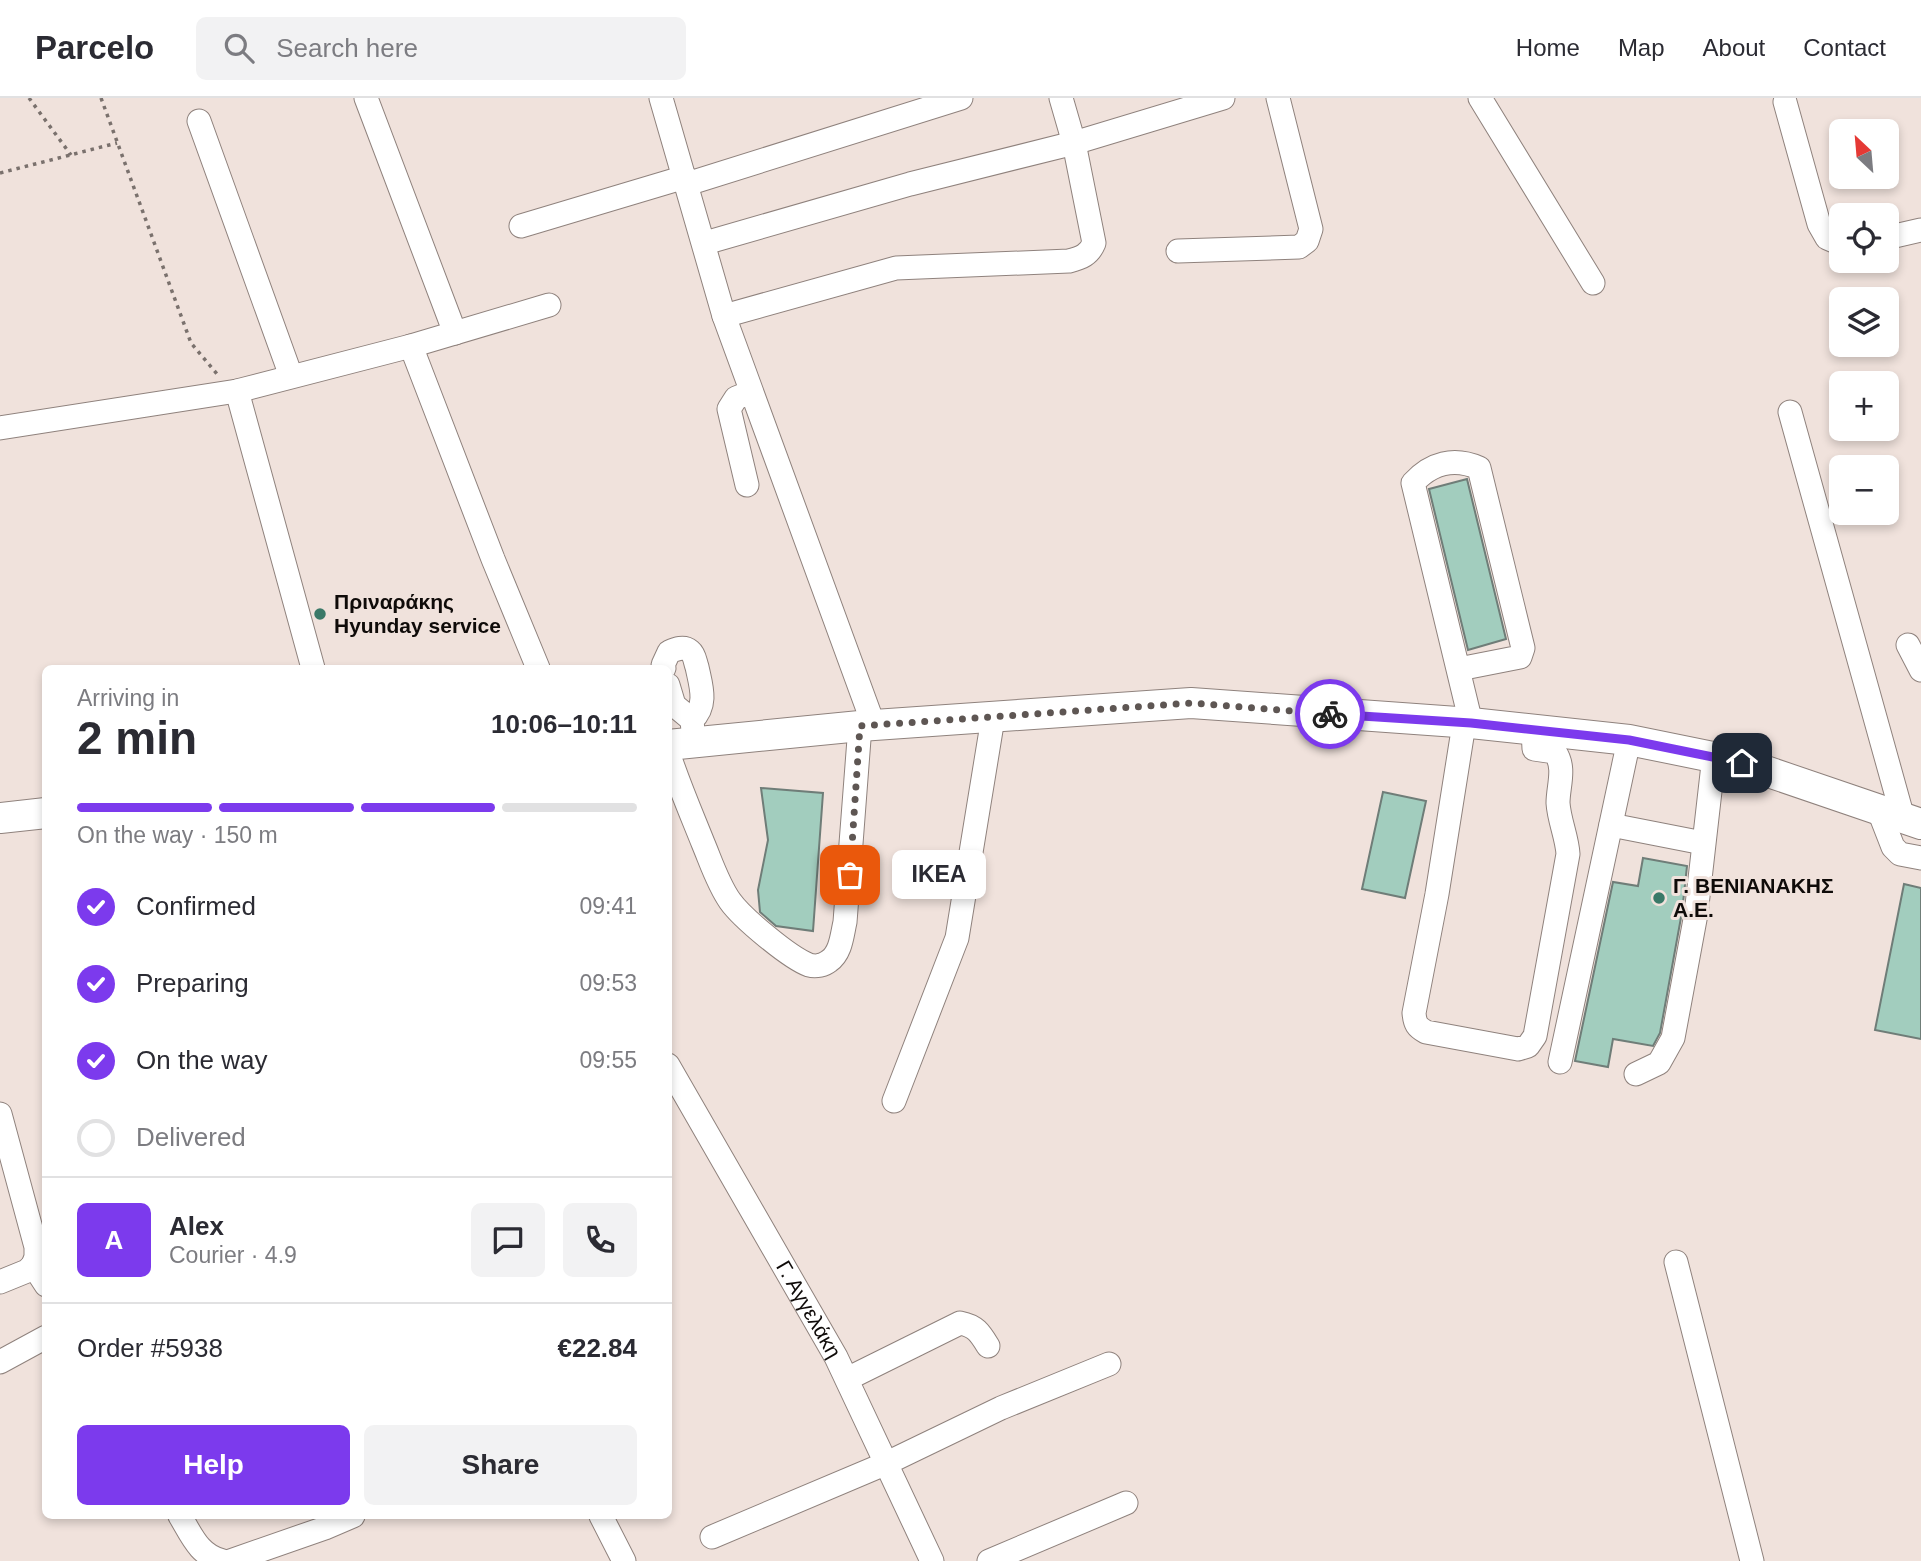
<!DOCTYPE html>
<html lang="en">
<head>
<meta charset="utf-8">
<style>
	:root { --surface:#fff; --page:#f2f2f3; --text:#2b2b33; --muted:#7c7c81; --line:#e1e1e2; --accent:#7c3aed }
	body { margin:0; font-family:Arial,sans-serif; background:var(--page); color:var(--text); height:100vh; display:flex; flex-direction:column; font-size:26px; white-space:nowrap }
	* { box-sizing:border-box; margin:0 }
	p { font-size:23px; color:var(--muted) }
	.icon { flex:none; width:38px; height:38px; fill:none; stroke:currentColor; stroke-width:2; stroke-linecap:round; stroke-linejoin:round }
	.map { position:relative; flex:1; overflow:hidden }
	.drawer { position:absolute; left:42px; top:567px; width:630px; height:854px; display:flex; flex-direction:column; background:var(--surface); border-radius:10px; box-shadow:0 4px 10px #0003 }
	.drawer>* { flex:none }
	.needle { width:46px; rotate:334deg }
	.buttons { position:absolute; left:1829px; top:21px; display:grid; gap:14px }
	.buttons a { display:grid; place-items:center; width:70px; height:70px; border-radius:10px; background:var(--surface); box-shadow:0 4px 10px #0003; font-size:35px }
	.pin { position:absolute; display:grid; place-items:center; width:60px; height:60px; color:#fff; margin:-30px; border-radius:14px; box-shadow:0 4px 10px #0006 }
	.courier { position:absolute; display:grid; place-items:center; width:70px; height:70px; margin:-35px; border:5px solid #7c3aed; border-radius:50%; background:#fff; color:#222; box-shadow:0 2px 9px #0007 }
	.bubble { position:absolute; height:49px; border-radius:10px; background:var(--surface); box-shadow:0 4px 10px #0003; font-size:23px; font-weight:800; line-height:49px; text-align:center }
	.summary em { font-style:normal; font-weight:800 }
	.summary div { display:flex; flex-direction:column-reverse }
	.summary { display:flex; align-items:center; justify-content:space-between; height:119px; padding:0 35px }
	h1 { font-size:46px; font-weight:800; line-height:52px }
	.bar { display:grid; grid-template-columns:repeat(4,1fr); gap:10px 7px; align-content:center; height:84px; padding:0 35px }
	.bar i { height:9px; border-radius:5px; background:var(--line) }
	.bar .current { background:var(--accent) }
	.bar p { grid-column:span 4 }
	.line { display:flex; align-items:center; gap:18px; padding:0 35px; border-top:2px solid var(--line) }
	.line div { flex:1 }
	.round { display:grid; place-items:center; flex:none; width:74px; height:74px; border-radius:10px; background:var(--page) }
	ol { padding:0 35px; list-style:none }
	li { display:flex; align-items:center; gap:21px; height:77px }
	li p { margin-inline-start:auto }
	li .icon { padding:7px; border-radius:50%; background:var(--accent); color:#fff; stroke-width:4 }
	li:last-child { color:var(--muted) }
	li i { width:38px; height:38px; border:4px solid var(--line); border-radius:50% }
	.button { display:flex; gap:14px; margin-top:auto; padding:14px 35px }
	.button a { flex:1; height:80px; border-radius:10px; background:var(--accent); color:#fff; font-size:28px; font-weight:800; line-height:80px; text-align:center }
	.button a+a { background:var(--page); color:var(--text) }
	header { display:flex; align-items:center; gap:42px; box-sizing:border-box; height:98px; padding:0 35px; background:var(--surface); border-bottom:2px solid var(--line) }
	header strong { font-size:33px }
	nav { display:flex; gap:38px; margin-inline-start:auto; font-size:24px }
	.search { width:490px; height:63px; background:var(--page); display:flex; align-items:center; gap:18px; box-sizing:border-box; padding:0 24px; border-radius:10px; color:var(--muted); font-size:26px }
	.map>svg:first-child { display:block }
</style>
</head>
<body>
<header>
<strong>Parcelo</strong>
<div class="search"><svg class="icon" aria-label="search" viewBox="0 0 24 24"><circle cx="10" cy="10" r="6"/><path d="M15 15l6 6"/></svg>Search here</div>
<nav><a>Home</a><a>Map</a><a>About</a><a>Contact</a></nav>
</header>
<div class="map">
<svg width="1921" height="1463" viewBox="0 0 1921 1463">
	<rect width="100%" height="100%" fill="#f0e2dc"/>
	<g fill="#a2cdbe" stroke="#6f7d78" stroke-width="2">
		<polygon points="1467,381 1506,541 1468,552 1429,391"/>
		<polygon points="761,690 823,695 813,833 776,828 760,814 758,792 768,742"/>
		<polygon points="1383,694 1426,703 1405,800 1362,791"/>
		<polygon points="1643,760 1687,768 1682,814 1660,935 1653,948 1613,941 1608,969 1575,963 1613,784 1638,788"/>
		<polygon points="1904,786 1921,790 1921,941 1875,932"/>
	</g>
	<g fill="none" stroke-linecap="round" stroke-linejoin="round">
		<defs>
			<g id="minor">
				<polyline points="366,0 455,235"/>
				<polyline points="661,0 724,218 874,628"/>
				<polyline points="1480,0 1593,185"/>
				<polyline points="1785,4 1819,126 1827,140 1841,146"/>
				<polyline points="199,23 291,278"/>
				<polyline points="687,86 961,0"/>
				<polyline points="521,128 685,79"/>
				<polyline points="1886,140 1921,132"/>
				<polyline points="705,145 910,86 1074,45 1223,0"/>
				<polyline points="1178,153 1299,149 1307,143 1311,131 1278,0"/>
				<path d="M 724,218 L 896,170 L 1069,163 C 1081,160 1089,157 1094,145 L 1074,45 L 1061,0"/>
				<polyline points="411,248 493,461 538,570"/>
				<polyline points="237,293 313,570"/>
				<polyline points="1790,314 1903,720"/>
				<polyline points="0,330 237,293 411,248 549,207"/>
				<polyline points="747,387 729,311 736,300 751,294"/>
				<polyline points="1908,547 1921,572"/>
				<path d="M 664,570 L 663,567 L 669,554 C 676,551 684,548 690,553 C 695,557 695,564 697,569 C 701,588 708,607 692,622 L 694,645"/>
				<path d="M 1459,571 L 1520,559 L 1523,550 L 1479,370 C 1454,359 1431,365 1413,385 L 1471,625"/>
				<polyline points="668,587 674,607 692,622"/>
				<path d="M 1464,626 L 1437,796 L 1414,915 C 1415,926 1417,929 1426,934 L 1518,951 L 1528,948 L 1535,938 L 1568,756 C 1567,739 1559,722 1558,705 C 1558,688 1566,670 1555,654 L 1534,651 L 1533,631"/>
				<path d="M 668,654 C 678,685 691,715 703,745 C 711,764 718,786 730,803 C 742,820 790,860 809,867 C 816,869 824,867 829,863 C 841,855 842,837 845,824 L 860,628"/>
				<polyline points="1879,713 1893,749 1900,756 1921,760"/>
				<polyline points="1611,727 1703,745"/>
				<polyline points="1560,964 1629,642"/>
				<path id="s1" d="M 668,967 L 836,1259 L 932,1463"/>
				<polyline points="1636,976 1659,965 1673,940 1696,816 1714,658"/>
				<polyline points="894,1003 957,840 993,620"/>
				<polyline points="0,1016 36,1149 36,1159 33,1167 46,1187"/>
				<polyline points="1676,1164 1752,1463"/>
				<polyline points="0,1184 27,1173 33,1167"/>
				<polyline points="0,1264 46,1239"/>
				<path d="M 847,1281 L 960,1225 C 976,1228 980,1235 988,1248"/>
				<path d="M 180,1418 C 191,1436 199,1458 223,1463"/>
				<polyline points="601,1418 624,1463"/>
				<polyline points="712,1439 887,1365 1001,1310 1109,1266"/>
				<polyline points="230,1463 325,1430 353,1418"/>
				<polyline points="989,1463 1126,1405"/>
			</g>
			<g id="major">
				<polyline points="668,647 860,628 1191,605 1471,625 1629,642 1742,665 1921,726"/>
				<polyline points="0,720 46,715"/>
			</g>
		</defs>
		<use href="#minor" stroke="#8f827d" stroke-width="25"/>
		<use href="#major" stroke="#8f827d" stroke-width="32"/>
		<g stroke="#7a716d" stroke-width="3.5" stroke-dasharray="3.5 5" stroke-linecap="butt">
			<polyline points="29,0 71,57"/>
			<polyline points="101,0 191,245 217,276"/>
			<polyline points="0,75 117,45"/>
		</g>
		<use href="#minor" stroke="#fff" stroke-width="23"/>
		<use href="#major" stroke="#fff" stroke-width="30"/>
	</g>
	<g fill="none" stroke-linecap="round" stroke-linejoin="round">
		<polyline stroke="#5e5653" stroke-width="7" stroke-dasharray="0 12.6" points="850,777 860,628 1191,605 1330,616"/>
		<polyline stroke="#7c3aed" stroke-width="9" points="1330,616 1471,625 1629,642 1742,665"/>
	</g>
	<g fill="#3a7968" stroke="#f0e2dc" stroke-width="2.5">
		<circle cx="320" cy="516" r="7"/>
		<circle cx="1659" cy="800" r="7"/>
	</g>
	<g text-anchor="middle" stroke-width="6" stroke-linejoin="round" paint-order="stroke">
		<g font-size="21" font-weight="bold" fill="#0f0b09" stroke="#f0e2dc" text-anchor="start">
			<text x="334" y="511">Πριναράκης<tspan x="334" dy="24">Hyunday service</tspan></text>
			<text x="1673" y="795">Γ. ΒΕΝΙΑΝΑΚΗΣ<tspan x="1673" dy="24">A.E.</tspan></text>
		</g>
		<g font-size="21" fill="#0f0b09" stroke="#f0e2dc">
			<text dy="7" stroke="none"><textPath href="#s1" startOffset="282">Γ. Αγγελάκη</textPath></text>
		</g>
	</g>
</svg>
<div class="buttons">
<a><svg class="needle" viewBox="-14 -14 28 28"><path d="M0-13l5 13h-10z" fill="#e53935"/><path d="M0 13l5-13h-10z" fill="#7c7c81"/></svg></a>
<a><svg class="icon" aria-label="locate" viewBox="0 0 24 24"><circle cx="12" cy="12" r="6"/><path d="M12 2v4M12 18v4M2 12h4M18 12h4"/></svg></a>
<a><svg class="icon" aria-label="layers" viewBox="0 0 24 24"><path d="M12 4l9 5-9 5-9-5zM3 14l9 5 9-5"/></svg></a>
<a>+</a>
<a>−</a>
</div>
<div class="pin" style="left:850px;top:777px;background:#ea580c"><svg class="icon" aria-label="bag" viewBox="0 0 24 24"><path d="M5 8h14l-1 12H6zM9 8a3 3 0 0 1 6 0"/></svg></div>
<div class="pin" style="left:1742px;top:665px;background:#1f2937"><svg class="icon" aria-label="home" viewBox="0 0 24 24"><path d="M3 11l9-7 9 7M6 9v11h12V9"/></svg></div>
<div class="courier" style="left:1330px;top:616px"><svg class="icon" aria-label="bike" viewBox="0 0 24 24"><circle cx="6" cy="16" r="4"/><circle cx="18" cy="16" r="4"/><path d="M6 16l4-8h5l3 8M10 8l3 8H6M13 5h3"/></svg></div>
<div class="bubble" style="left:892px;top:752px;width:94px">IKEA</div>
<section class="drawer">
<div class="summary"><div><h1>2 min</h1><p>Arriving in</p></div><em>10:06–10:11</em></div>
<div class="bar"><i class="current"></i><i class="current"></i><i class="current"></i><i></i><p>On the way · 150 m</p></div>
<ol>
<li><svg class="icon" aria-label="check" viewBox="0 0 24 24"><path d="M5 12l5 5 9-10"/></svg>Confirmed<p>09:41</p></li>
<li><svg class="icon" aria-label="check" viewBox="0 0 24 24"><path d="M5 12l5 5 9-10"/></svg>Preparing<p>09:53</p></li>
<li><svg class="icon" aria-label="check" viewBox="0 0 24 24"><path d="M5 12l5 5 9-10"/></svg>On the way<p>09:55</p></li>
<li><i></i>Delivered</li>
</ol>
<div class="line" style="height:126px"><b class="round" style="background:var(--accent);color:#fff">A</b><div><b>Alex</b><p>Courier · 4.9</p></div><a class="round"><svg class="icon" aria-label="chat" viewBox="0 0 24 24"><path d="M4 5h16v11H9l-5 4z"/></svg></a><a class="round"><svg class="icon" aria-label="phone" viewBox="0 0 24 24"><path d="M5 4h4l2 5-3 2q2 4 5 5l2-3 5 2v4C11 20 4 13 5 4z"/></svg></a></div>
<div class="line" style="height:91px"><div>Order #5938</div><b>€22.84</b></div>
<div class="button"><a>Help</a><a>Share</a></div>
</section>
</div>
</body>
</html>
